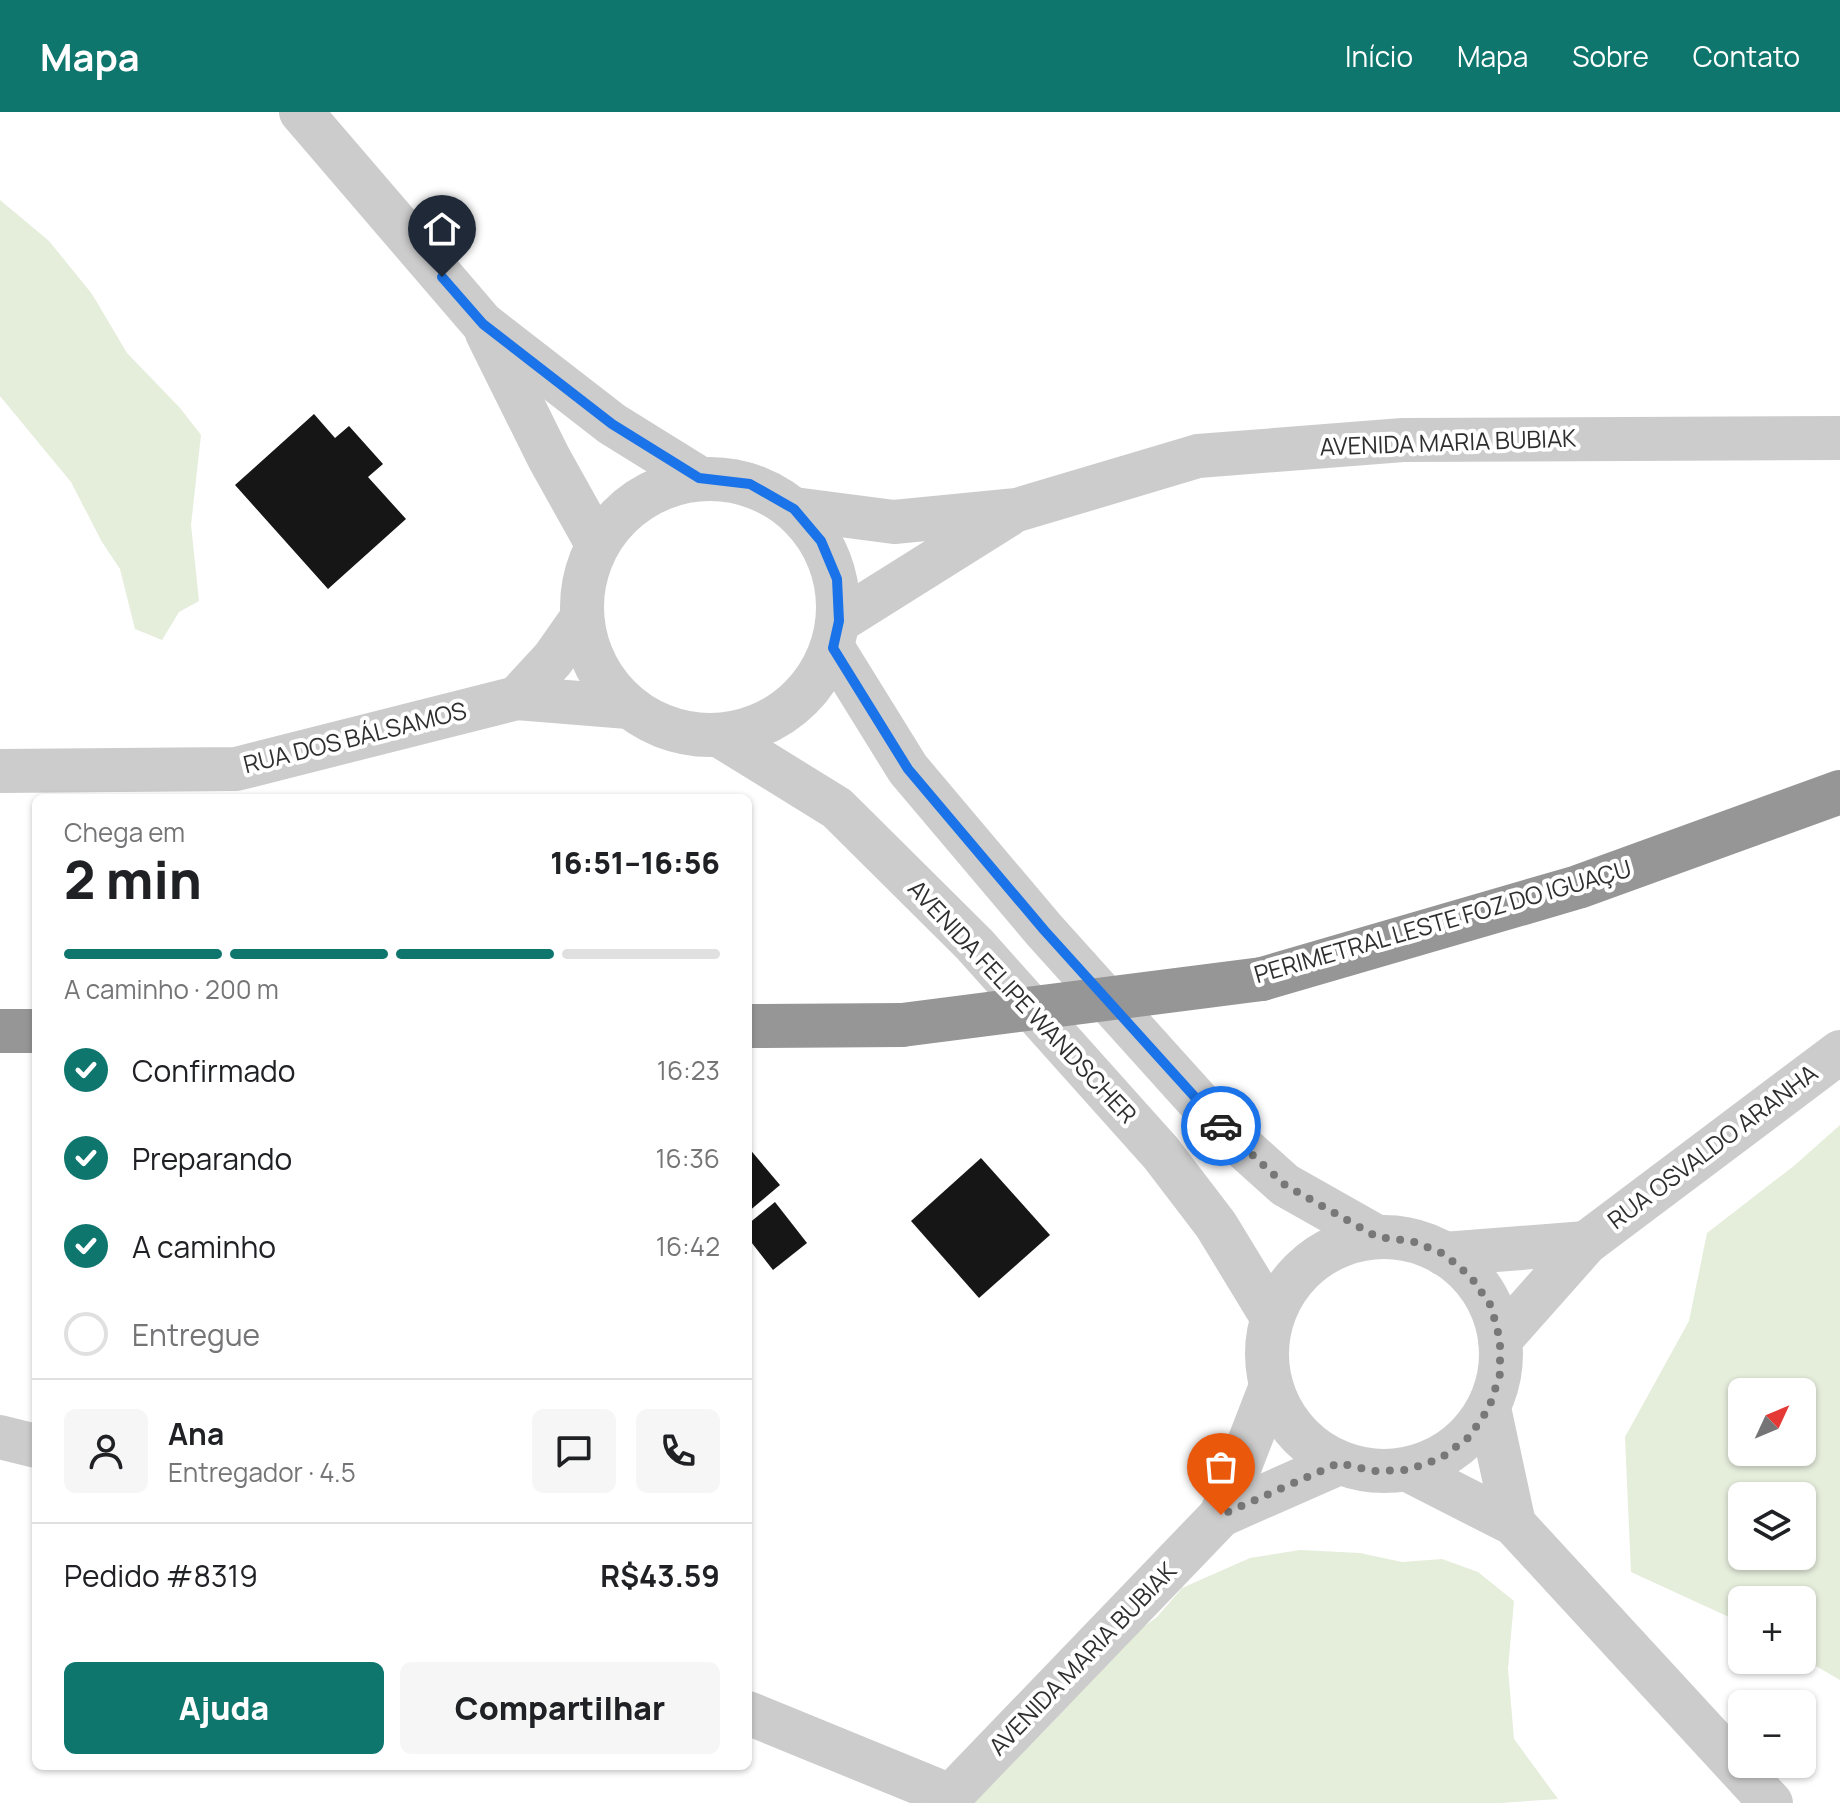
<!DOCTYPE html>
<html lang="pt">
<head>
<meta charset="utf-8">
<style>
	:root { --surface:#fff; --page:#f6f6f6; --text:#202124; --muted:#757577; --line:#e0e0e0; --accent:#0f766e }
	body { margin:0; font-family:Manrope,sans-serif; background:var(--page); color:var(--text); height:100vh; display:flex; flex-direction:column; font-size:30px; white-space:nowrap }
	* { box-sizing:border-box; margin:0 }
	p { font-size:26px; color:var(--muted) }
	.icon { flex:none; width:44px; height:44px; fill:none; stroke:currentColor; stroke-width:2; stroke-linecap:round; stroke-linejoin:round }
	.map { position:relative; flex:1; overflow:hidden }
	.details { position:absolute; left:32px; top:682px; width:720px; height:976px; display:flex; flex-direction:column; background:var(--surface); border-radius:12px; box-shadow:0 2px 6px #0004 }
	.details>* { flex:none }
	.needle { width:52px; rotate:46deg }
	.fabs { position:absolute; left:1728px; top:1266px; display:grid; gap:16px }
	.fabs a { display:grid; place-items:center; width:88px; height:88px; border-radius:12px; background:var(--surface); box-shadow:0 2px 6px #0004; font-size:40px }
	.pin { position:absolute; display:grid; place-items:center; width:68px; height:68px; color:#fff; margin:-82px -34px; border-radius:50% 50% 50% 0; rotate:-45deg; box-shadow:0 0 8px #0007 }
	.pin .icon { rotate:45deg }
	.courier { position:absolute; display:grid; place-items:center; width:80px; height:80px; margin:-40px; border:6px solid #1a73e8; border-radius:50%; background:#fff; color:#222; box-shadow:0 2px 10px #0007 }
	.head em { font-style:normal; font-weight:800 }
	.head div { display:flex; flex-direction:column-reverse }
	.head { display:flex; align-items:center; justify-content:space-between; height:136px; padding:0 32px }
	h1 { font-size:52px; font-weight:800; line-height:60px }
	.bar { display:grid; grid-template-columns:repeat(4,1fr); gap:12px 8px; align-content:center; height:96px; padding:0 32px }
	.bar i { height:10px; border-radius:6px; background:var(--line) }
	.bar .current { background:var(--accent) }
	.bar p { grid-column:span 4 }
	.line { display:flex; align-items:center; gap:20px; padding:0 32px; border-top:2px solid var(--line) }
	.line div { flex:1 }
	.round { display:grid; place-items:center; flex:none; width:84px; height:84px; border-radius:12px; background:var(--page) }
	ol { padding:0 32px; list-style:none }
	li { display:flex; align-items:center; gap:24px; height:88px }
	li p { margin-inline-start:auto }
	li .icon { padding:8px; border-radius:50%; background:var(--accent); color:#fff; stroke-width:4 }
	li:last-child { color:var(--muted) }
	li i { width:44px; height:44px; border:4px solid var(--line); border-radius:50% }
	.primary-button { display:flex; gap:16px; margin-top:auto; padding:16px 32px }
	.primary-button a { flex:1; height:92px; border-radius:12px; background:var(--accent); color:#fff; font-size:32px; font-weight:800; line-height:92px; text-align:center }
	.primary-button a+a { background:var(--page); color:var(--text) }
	header { display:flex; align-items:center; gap:48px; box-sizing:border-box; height:112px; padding:0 40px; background:var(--accent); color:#fff }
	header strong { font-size:38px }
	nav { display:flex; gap:44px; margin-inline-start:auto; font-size:28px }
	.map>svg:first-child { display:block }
</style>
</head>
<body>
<header>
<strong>Mapa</strong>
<nav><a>Início</a><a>Mapa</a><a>Sobre</a><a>Contato</a></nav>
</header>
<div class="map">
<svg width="1840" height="1691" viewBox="0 0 1840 1691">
	<rect width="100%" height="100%" fill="#fff"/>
	<g fill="#e5eddb" fill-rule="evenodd">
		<polygon points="0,88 49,129 92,182 127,241 180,296 201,323 191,413 199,489 179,500 162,528 135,517 120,457 102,430 71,370 0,284"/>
		<path d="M 1840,1013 L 1840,1568 L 1802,1546 L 1802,1488 L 1742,1488 L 1742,1511 L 1631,1460 L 1625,1325 L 1689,1209 L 1707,1121 L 1795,1053 ZM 1742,1280 L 1802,1280 L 1802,1340 L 1742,1340 ZM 1802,1384 L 1802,1444 L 1742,1444 L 1742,1384 Z"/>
		<polygon points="1300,1438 1360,1441 1402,1450 1442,1447 1478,1460 1514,1489 1508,1557 1514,1627 1558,1687 1500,1691 957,1691 1142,1516 1157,1505 1182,1476 1250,1446"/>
	</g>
	<g fill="#161616">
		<polygon points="314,302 335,326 349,314 383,352 368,365 406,407 328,477 235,373"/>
		<polygon points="748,1035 780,1073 748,1100"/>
		<polygon points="981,1046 1050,1123 979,1186 911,1109"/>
		<polygon points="775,1090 807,1131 773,1158 748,1126 748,1112"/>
	</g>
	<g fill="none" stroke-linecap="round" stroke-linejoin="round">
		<g stroke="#ccc" stroke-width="44">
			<polyline points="301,0 483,212 612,312 699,366"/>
			<polyline points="487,221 549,346 597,432"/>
			<circle cx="710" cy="495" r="128"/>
			<polyline points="794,397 894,410 1017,398 1198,344 1403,328 1840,326"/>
			<polyline points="839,509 1008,403"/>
			<polyline points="833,536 908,657 1044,818 1226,1020 1285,1073 1377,1125"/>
			<polyline points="517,586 553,547 581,507"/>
			<polyline points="722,625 837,696 974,832 1161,1041 1216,1113 1272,1205"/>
			<polyline points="0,659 236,657 517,586 628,595"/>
			<circle cx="1384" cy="1242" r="117"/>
			<polyline points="1444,1142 1586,1131"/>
			<polyline points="1500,1228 1586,1131 1840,940"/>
			<polyline points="1489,1296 1514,1412"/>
			<polyline points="0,1325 36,1334"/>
			<polyline points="1408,1358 1514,1412 1771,1691"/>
			<polyline points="1221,1403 1271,1274"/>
			<polyline points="748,1601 951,1684"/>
			<polyline points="944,1691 1221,1403 1339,1351"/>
		</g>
		<g stroke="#969696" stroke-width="44">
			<polyline points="1262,867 1578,775 1840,680"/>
			<polyline points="748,914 902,913"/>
			<polyline points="0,919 36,919"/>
		</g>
		<polyline stroke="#969696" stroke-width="44" points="902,913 1262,867"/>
	</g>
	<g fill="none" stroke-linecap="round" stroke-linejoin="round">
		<polyline stroke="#787878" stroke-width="8" stroke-dasharray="0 14.4" points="1221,1014 1285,1073 1377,1125 1412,1129 1444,1142 1471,1165 1491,1194 1500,1228 1500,1262 1489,1296 1469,1325 1441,1346 1408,1358 1373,1359 1339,1351 1221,1403"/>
		<polyline stroke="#1a73e8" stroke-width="10" points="442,165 483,212 612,312 699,366 750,372 794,397 821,429 837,467 839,509 833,536 908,657 1044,818 1221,1014"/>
	</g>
	<g text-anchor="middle" stroke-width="8" stroke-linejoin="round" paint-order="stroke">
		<g font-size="24" fill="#2f2f2f" stroke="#fff">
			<text transform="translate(1448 331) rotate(-2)" y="8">AVENIDA MARIA BUBIAK</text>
			<text transform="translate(355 626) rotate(-14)" y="8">RUA DOS BÁLSAMOS</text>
			<text transform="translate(1443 810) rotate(-16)" y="8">PERIMETRAL LESTE FOZ DO IGUAÇU</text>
			<text transform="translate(1022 890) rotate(47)" y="8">AVENIDA FELIPE WANDSCHER</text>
			<text transform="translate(1713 1035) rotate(-37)" y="8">RUA OSVALDO ARANHA</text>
			<text transform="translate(1083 1547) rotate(-46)" y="8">AVENIDA MARIA BUBIAK</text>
		</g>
	</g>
</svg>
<div class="fabs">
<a><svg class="needle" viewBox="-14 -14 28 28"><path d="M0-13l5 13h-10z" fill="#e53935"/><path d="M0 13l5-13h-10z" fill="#757577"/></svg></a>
<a><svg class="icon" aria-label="layers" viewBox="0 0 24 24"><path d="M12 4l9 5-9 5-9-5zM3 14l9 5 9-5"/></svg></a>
<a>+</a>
<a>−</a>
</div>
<div class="pin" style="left:1221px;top:1403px;background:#ea580c"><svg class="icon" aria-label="bag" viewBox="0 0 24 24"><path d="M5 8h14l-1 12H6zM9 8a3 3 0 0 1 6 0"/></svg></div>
<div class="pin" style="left:442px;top:165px;background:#1f2937"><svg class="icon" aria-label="home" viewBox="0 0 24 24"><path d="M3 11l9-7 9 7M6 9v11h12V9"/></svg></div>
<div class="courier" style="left:1221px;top:1014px"><svg class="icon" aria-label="car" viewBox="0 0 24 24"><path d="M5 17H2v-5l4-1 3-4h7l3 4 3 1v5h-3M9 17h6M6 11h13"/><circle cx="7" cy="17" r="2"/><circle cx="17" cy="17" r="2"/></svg></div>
<section class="details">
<div class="head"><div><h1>2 min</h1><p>Chega em</p></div><em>16:51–16:56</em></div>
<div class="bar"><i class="current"></i><i class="current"></i><i class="current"></i><i></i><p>A caminho · 200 m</p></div>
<ol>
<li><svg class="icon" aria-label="check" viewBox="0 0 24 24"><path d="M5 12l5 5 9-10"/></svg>Confirmado<p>16:23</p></li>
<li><svg class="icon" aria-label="check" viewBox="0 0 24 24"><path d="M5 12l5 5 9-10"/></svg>Preparando<p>16:36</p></li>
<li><svg class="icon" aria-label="check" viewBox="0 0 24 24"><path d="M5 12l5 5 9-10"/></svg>A caminho<p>16:42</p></li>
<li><i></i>Entregue</li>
</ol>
<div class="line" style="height:144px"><a class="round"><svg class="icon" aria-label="person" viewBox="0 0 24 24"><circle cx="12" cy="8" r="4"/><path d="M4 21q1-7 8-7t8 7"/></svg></a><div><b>Ana</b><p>Entregador · 4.5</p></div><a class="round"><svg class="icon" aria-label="chat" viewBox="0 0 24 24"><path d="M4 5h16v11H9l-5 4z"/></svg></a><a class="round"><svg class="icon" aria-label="phone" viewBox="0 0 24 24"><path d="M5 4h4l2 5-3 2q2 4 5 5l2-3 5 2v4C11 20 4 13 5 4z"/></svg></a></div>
<div class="line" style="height:104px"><div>Pedido #8319</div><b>R$43.59</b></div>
<div class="primary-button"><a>Ajuda</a><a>Compartilhar</a></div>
</section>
</div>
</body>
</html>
